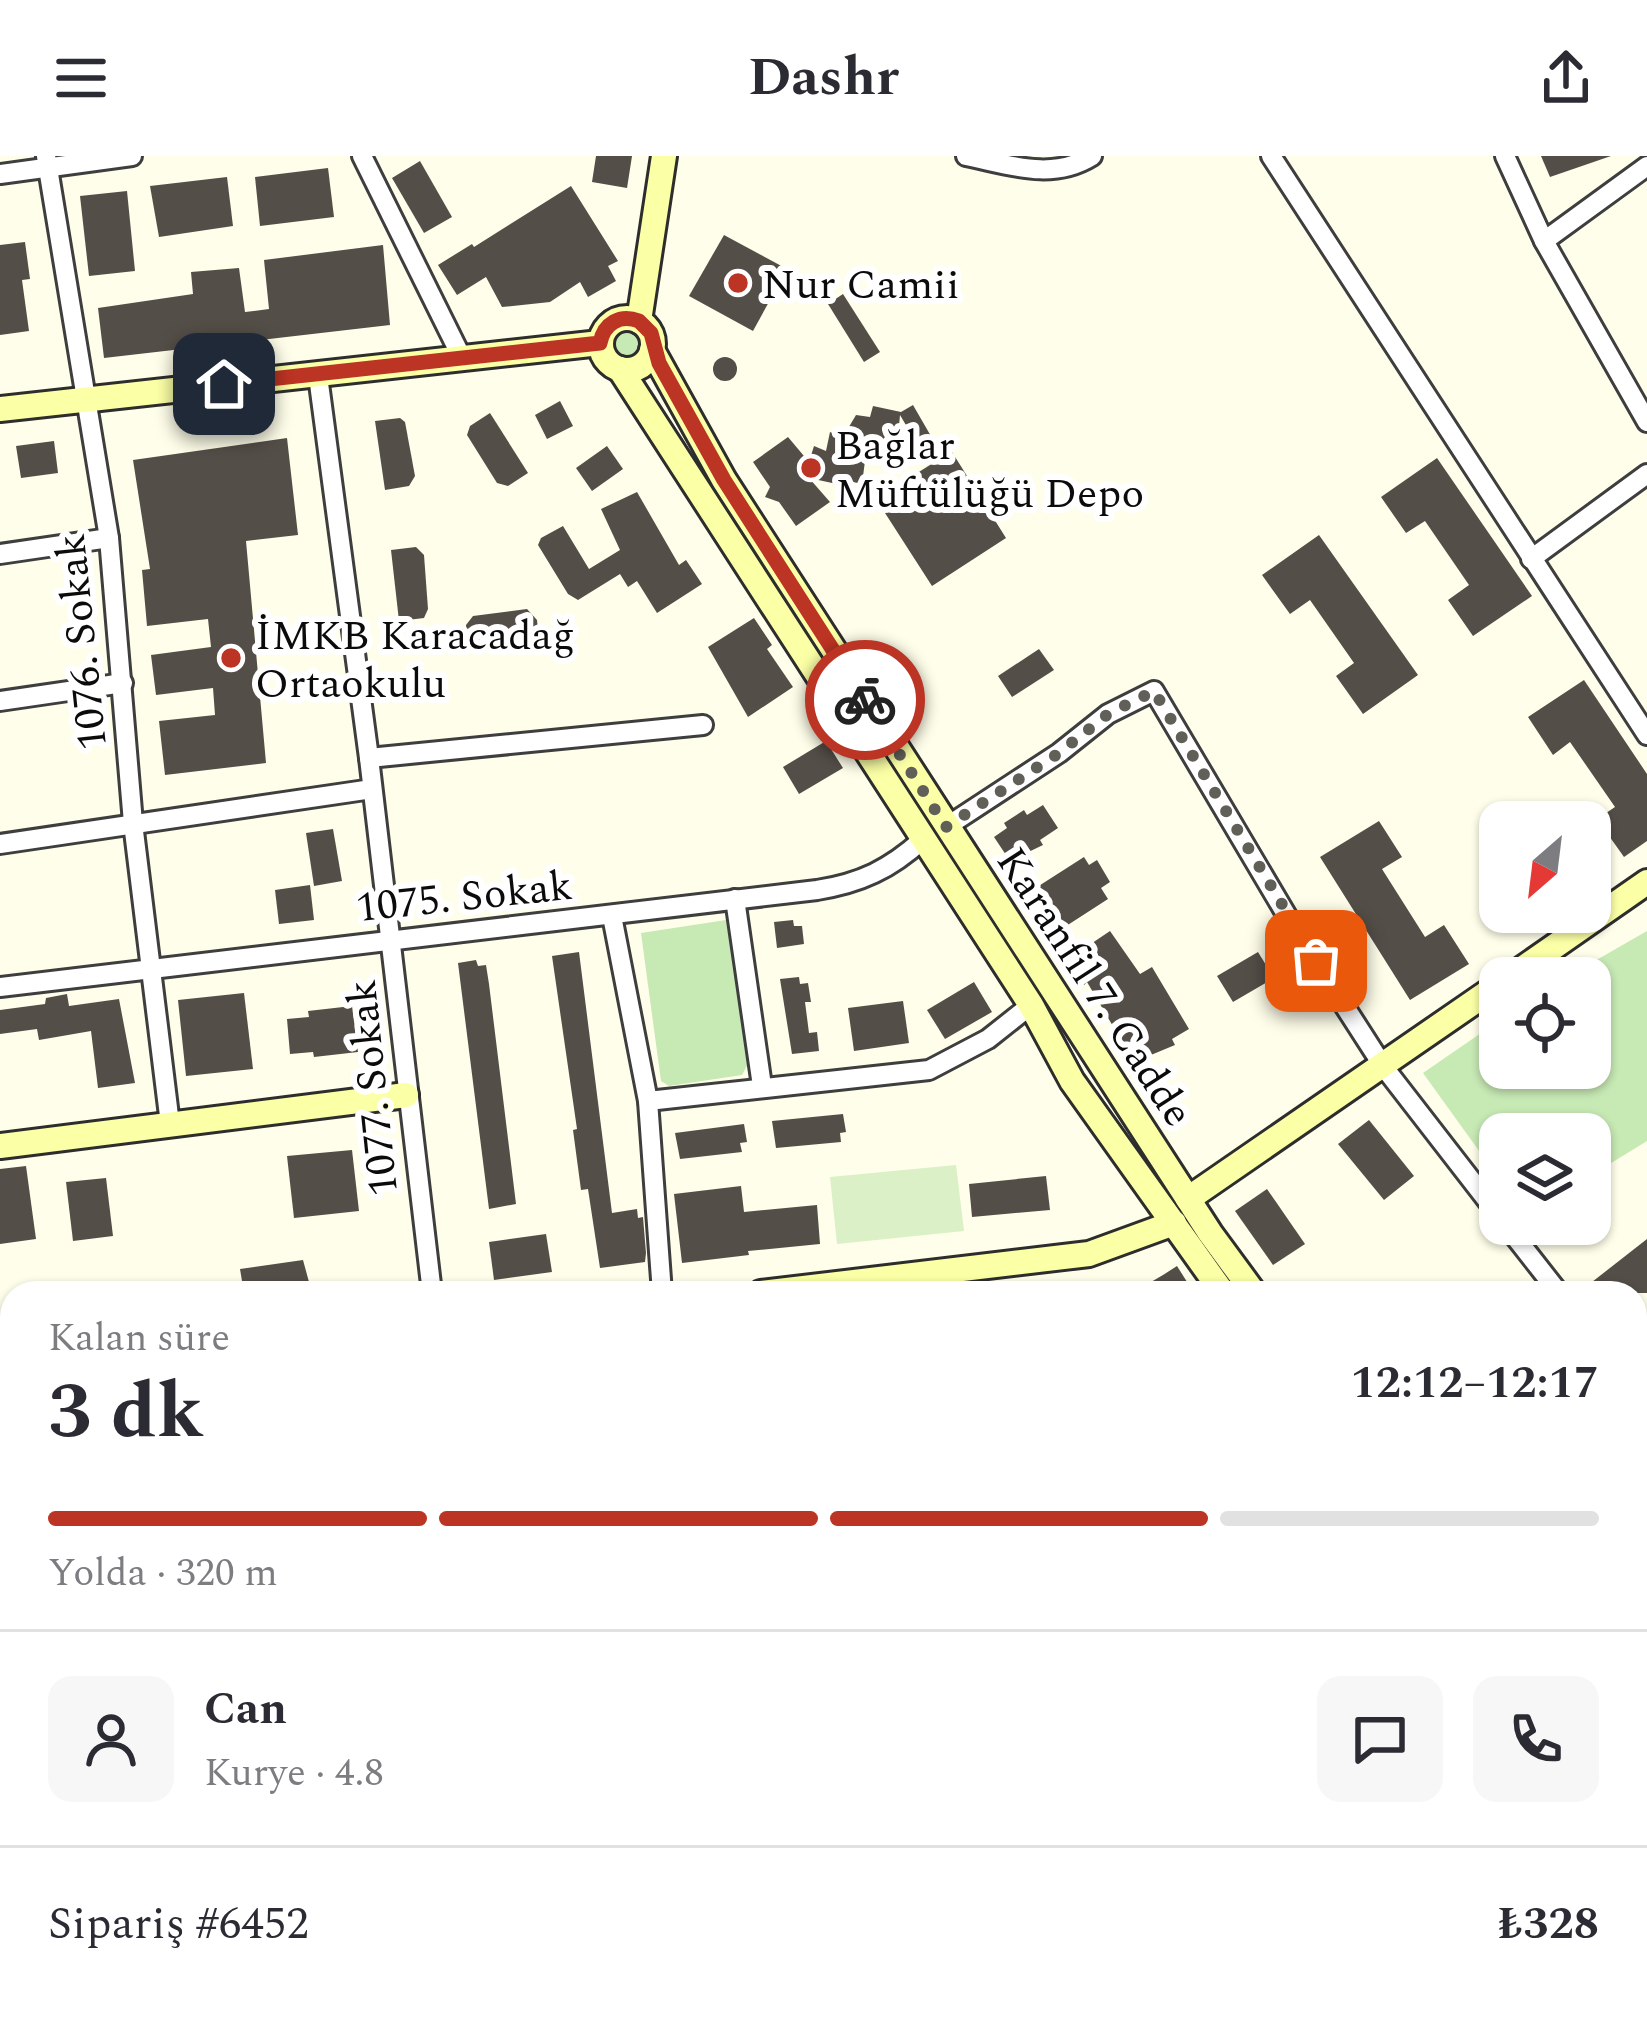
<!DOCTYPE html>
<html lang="tr">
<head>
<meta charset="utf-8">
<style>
	:root { --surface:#fff; --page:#f7f7f7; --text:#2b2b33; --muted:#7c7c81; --line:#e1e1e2; --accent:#bc3423 }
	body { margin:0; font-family:Spectral,serif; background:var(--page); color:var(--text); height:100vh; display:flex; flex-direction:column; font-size:45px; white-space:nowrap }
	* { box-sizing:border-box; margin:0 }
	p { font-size:39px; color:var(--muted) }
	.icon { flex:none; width:66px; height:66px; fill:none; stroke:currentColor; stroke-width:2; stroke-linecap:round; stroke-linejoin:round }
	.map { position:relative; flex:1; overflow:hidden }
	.drawer { position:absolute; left:0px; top:1125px; width:1647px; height:747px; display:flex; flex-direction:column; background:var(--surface); border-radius:36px 36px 0 0; box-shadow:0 3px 9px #0004 }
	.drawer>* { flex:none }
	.needle { width:78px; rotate:208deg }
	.fabs { position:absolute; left:1479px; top:645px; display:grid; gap:24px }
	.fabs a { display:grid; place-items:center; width:132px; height:132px; border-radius:24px; background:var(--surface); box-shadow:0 3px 9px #0004; font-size:60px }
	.pin { position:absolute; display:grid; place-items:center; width:102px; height:102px; color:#fff; margin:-51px; border-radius:24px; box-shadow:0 6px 18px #0006 }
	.courier { position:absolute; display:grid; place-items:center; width:120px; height:120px; margin:-60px; border:9px solid #bc3423; border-radius:50%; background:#fff; color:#222; box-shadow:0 3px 15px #0007 }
	.head em { font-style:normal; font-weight:700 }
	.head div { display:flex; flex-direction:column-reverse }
	.head { display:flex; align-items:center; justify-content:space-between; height:204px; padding:0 48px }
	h1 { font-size:78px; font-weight:700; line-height:90px }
	.bar { display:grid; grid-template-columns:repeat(4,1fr); gap:18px 12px; align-content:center; height:144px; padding:0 48px }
	.bar i { height:15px; border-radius:9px; background:var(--line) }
	.bar .current { background:var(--accent) }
	.bar p { grid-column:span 4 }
	.line { display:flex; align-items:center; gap:30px; padding:0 48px; border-top:3px solid var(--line) }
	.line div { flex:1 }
	.round { display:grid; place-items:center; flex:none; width:126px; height:126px; border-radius:24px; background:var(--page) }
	header { display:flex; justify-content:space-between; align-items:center; height:156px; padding:0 48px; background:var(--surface); font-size:54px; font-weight:700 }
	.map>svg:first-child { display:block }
</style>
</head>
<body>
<header><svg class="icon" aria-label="menu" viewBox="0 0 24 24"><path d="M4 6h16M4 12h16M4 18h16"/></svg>Dashr<svg class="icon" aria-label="share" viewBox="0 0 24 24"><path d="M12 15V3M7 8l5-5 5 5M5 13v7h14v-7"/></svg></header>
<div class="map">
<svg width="1647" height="1871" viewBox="0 0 1647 1871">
	<rect width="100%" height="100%" fill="#fffeea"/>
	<g fill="#c7e9b4">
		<circle cx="627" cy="188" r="14"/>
		<polygon points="726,764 750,904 742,919 669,930 661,925 641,777"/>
		<polygon points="1647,775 1647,985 1590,1020 1590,978 1500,978 1500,1024 1423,917 1500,864 1500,912 1590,912 1590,822 1565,822"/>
	</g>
	<polygon fill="#dbf0c6" points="956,1009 964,1075 837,1088 830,1021"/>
	<g fill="#544e48">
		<polygon points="596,0 632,0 627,32 592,26"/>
		<polygon points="1541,0 1611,0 1550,21"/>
		<polygon points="420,5 452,61 424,77 392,22"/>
		<polygon points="328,12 334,61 260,70 255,21"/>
		<polygon points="227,21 233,70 159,81 150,30"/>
		<polygon points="571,30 618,105 608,110 616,125 588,141 580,126 550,146 502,151 486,121 457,139 438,109 472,88 474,91"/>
		<polygon points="127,35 135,115 89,120 80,40"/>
		<polygon points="724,79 787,113 753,175 689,140"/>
		<polygon points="25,86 30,123 22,124 29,175 0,179 0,89"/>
		<polygon points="383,89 390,169 104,202 98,152 193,138 191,116 239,112 245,156 269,153 264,104"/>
		<polygon points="843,138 880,196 864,206 828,148"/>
		<circle cx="725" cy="213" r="12"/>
		<polygon points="560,245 573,270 547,283 535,259"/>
		<polygon points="913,249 943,301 952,296 1006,382 932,430 876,343 941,302 923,298 900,259 897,292 892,291 890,306 865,305 862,328 849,325 846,330 809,322 830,346 796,370 779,346 765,341 770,331 753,306 788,281 809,306 814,290 826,295 830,276 843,281 856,259 870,261 873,250 901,256"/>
		<polygon points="490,257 528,317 508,330 497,327 467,279 470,270"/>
		<polygon points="400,262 405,266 415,320 409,330 385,334 375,265"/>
		<polygon points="287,282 298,379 246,385 266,607 165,619 159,565 215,559 213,532 156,539 151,499 211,491 208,463 147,470 142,414 150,413 133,304"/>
		<polygon points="54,285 58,317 21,322 16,290"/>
		<polygon points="607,290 623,313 592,335 576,312"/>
		<polygon points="1437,302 1532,440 1473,480 1448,444 1469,429 1425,365 1406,377 1381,341"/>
		<polygon points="637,336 679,409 686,404 702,428 657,457 637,425 628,431 620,418 578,444 568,438 538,389 541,382 563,370 589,413 620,394 601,353"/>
		<polygon points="1319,379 1418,519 1363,558 1336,520 1354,507 1310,444 1290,458 1262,419"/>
		<polygon points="416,391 424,399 428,453 424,462 399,465 391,394"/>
		<polygon points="527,453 537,464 539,484 468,492 466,469 473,460"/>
		<polygon points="754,462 772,489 767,493 793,531 748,561 708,491"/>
		<polygon points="1039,493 1054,514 1012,541 998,520"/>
		<polygon points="1584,524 1647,618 1647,685 1624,701 1597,663 1615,651 1570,586 1553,599 1528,561"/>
		<polygon points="826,585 843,612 799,638 783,611"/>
		<polygon points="1043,649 1058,672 1040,684 1043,689 1010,705 994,681 1007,672 1004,667 1024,654 1027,659"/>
		<polygon points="1379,665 1402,701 1382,713 1425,781 1444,769 1469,808 1410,844 1320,701"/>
		<polygon points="333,673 342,725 314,730 306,677"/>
		<polygon points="1084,701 1089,709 1097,704 1110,726 1101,732 1108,743 1060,774 1034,733"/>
		<polygon points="310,729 314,764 279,768 275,734"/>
		<polygon points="793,764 794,770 802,770 804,788 777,792 774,766"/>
		<polygon points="1110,775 1140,818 1152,811 1189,873 1172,883 1175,889 1134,906 1087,826 1084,829 1067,804"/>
		<polygon points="579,796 612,1057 637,1053 638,1062 643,1061 646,1097 645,1106 600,1112 588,1033 581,1034 573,974 577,973 552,800"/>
		<polygon points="1258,796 1274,822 1233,846 1217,820"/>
		<polygon points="476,804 478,810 486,809 489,828 516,1048 489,1053 458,807"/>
		<polygon points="799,821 800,828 808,827 811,846 805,846 809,877 817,876 819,895 792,898 780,823"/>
		<polygon points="974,826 992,856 945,883 927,854"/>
		<polygon points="244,837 253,913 186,920 178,844"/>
		<polygon points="67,838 69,850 119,843 135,927 98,932 91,875 39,884 37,873 0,878 0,854 45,848 46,842"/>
		<polygon points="903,845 909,887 854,895 848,852"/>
		<polygon points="352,850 358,896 314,901 313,896 290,898 287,863 309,861 308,855"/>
		<polygon points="843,958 846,976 840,977 841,986 776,992 772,965"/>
		<polygon points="1369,964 1414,1020 1384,1044 1338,988"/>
		<polygon points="744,968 747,986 740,987 742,996 680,1003 675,977"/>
		<polygon points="352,994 359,1055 294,1062 287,1000"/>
		<polygon points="26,1010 36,1083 0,1088 0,1013"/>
		<polygon points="1046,1020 1050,1054 972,1061 969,1028"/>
		<polygon points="106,1022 113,1080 73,1085 66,1026"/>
		<polygon points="741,1030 744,1056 817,1049 820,1088 748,1095 749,1099 682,1107 674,1038"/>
		<polygon points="1267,1033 1305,1088 1273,1109 1235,1055"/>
		<polygon points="546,1078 552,1116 494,1124 489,1086"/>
		<polygon points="1647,1083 1647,1137 1601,1137 1592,1126"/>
		<polygon points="303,1104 312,1137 244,1137 240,1113"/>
		<polygon points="1177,1110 1194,1137 1132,1137 1163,1119"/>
	</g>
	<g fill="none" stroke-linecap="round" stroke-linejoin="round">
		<defs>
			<g id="street">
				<polyline points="46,0 109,382 133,667 170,968"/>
				<polyline points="362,0 463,204"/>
				<path d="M 966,0 C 1010,9 1052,25 1092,0"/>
				<polyline points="1271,0 1647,579"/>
				<polyline points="1505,0 1544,85 1647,266"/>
				<polyline points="0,18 132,0"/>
				<polyline points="1544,85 1647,10"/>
				<polyline points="318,220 369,602 432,1137"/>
				<polyline points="0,398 109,382"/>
				<polyline points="1531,403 1647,318"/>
				<polyline points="0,545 123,527"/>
				<polyline points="369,602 703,569"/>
				<polyline points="946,671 1059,597 1108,558 1154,535 1293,770 1383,910 1500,1061"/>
				<polyline points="0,688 372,633"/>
				<polyline points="735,743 762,930"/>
				<polyline points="612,760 648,945 662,1137"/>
				<path d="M 0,831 L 817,734 C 861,727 890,713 922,684"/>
				<polyline points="648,945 929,914 988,883 1031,849"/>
				<polyline points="1505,1068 1559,1137"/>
				<polyline points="1635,1235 1647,1250"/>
				<polyline points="1635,1450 1647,1441"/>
				<polyline points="602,1860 667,1871"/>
				<polyline points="1029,1860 1116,1871"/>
				<polyline points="53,1871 56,1860"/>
				<polyline points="427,1871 429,1860"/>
				<polyline points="1257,1871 1259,1860"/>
			</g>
			<g id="secondary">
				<circle cx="627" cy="188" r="26"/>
				<polyline points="639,165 664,0"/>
				<polyline points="652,194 724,324 1210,1077 1254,1137"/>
				<polyline points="620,213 1031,849 1072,925 1223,1137"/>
				<polyline points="0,253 600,187"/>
				<polyline points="1509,822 1647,726"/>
				<polyline points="0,990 406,939"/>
				<polyline points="1188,1043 1500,828"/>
				<polyline points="761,1137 1089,1098 1174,1067"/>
				<polyline points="0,1220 12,1219"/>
				<polyline points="1635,1652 1647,1668"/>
				<polyline points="1635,1701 1647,1718"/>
				<polyline points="818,1871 821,1860"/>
			</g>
		</defs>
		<use href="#street" stroke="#3e3e3e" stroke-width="24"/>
		<use href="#secondary" stroke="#2d2d2d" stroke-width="30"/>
		<use href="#street" stroke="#fff" stroke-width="18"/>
		<use href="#secondary" stroke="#fbffa5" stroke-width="24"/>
	</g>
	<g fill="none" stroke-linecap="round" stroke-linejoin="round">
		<polyline stroke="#606059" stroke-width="12" stroke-dasharray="0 21.6" points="865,544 946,671 1059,597 1108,558 1154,535 1316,805"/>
		<path stroke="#bc3423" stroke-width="15" d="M 224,228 L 600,187 C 604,167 620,158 639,165 L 651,177 L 659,207 L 724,324 L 865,544"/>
	</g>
	<g fill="#bc3423" stroke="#fff" stroke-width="4.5">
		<circle cx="738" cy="127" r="12"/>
		<circle cx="811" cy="312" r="12"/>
		<circle cx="231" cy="502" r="12"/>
	</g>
	<g text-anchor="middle" stroke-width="12" stroke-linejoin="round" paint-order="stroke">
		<g font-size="42" fill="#0b0b0b" stroke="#fff" text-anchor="start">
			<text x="762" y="142">Nur Camii</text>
			<text x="835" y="303">Bağlar<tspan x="835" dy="48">Müftülüğü Depo</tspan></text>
			<text x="255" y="493">İMKB Karacadağ<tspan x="255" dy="48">Ortaokulu</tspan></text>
		</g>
		<g font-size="42" fill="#0b0b0b" stroke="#fff">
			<text transform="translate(80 486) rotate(-96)" y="15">1076. Sokak</text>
			<text transform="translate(464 739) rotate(-6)" y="15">1075. Sokak</text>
			<text transform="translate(1096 830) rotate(57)" y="15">Karanfil 7. Cadde</text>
			<text transform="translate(371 932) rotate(-96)" y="15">1077. Sokak</text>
		</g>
	</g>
</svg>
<div class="fabs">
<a><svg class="needle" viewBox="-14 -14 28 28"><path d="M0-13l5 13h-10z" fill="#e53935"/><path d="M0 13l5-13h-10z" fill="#7c7c81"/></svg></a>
<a><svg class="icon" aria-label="locate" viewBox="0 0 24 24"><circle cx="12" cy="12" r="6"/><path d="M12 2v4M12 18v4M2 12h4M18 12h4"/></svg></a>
<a><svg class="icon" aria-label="layers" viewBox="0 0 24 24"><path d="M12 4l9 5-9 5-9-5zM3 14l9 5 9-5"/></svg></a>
</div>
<div class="pin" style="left:1316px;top:805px;background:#ea580c"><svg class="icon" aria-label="bag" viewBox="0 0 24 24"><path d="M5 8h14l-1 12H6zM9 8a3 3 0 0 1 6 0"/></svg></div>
<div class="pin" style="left:224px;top:228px;background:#1f2937"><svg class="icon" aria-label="home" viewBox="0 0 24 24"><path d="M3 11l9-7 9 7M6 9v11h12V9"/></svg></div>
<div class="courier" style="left:865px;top:544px"><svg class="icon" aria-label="bike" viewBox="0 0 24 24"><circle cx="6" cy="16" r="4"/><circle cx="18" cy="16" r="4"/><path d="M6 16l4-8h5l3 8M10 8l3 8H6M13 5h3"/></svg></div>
<section class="drawer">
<div class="head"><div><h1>3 dk</h1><p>Kalan süre</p></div><em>12:12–12:17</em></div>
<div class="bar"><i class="current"></i><i class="current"></i><i class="current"></i><i></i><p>Yolda · 320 m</p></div>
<div class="line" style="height:216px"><a class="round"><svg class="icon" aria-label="person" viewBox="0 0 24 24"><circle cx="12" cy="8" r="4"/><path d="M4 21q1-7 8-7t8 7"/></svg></a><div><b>Can</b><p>Kurye · 4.8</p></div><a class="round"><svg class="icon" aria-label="chat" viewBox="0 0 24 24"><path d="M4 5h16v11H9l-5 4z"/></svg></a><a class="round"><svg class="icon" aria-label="phone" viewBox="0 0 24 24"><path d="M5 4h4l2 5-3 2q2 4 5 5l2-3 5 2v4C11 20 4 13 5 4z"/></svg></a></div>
<div class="line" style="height:156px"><div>Sipariş #6452</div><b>₺328</b></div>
</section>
</div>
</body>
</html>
